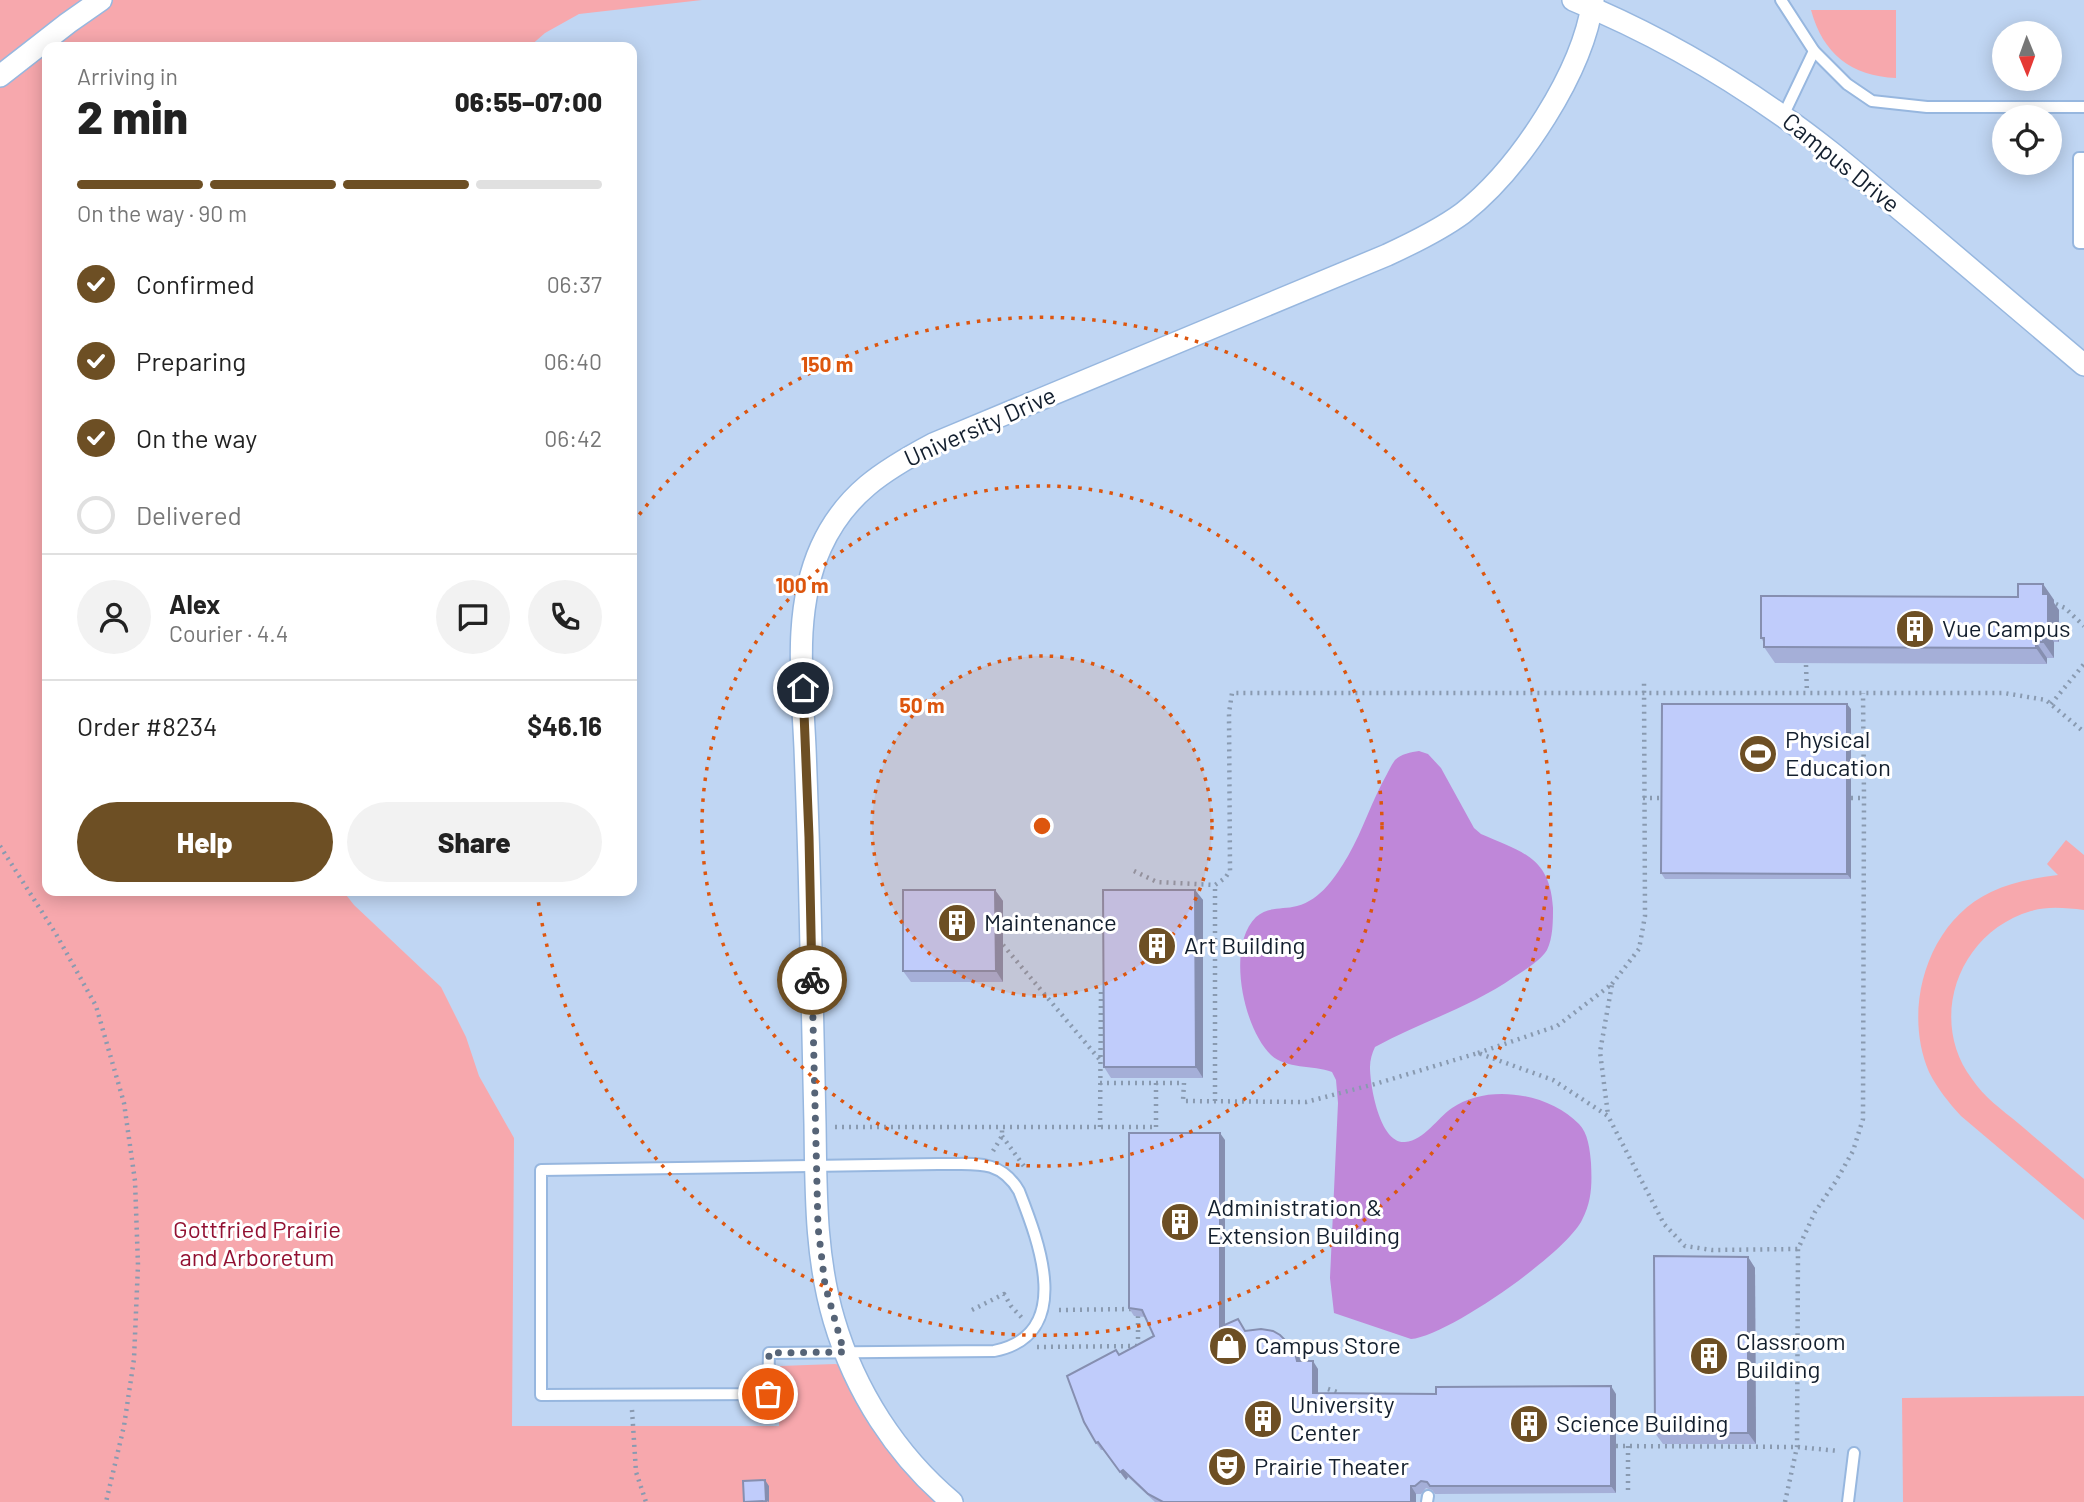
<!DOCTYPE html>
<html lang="en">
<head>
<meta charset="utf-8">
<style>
	:root { --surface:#fff; --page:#f2f2f2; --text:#222; --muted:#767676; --line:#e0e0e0; --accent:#6d4f24 }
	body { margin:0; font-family:Barlow,sans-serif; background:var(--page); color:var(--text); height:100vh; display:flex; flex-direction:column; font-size:26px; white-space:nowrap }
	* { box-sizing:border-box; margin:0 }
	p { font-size:23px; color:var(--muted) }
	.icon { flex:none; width:38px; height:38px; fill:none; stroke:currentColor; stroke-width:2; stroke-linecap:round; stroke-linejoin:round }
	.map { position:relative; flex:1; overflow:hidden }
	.sheet { position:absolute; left:42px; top:42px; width:595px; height:854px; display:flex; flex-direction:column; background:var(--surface); border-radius:14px; box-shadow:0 4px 18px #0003 }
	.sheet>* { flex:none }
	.needle { width:46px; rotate:179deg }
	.tools { position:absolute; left:1992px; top:21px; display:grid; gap:14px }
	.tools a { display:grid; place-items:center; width:70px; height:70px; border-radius:50%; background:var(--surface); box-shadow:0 4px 18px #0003; font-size:35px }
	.pin { position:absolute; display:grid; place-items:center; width:60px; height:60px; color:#fff; margin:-30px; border:4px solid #fff; border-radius:50%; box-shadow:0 2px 7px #0007 }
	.courier { position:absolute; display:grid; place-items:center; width:70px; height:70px; margin:-35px; border:5px solid #6d4f24; border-radius:50%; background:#fff; color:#222; box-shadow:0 2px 9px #0007 }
	.headline em { font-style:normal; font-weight:800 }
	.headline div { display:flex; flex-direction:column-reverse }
	.headline { display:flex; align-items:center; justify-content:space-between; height:119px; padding:0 35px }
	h1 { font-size:46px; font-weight:800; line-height:52px }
	.bar { display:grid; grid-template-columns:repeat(4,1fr); gap:10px 7px; align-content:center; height:84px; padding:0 35px }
	.bar i { height:9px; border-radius:5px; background:var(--line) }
	.bar .active { background:var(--accent) }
	.bar p { grid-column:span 4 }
	.line { display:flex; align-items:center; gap:18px; padding:0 35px; border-top:2px solid var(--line) }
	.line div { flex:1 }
	.round { display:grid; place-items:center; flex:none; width:74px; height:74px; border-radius:37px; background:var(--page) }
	ol { padding:0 35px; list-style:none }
	li { display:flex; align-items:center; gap:21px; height:77px }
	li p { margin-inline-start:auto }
	li .icon { padding:7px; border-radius:50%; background:var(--accent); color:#fff; stroke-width:4 }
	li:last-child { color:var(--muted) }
	li i { width:38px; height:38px; border:4px solid var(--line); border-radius:50% }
	.button { display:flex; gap:14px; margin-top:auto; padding:14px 35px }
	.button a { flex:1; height:80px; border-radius:42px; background:var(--accent); color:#fff; font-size:28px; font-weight:800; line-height:80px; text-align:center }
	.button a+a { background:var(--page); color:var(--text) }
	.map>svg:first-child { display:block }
</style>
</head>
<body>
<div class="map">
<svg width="2084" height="1502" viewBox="0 0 2084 1502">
	<rect width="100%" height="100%" fill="#d1e5ff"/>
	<path fill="#c0d6f3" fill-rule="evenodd" d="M 0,0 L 2084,0 L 2084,1502 L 0,1502 ZM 2004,33 L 2049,33 L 2049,79 L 2004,79 ZM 47,47 L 632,47 L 632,891 L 47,891 ZM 2004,117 L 2049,117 L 2049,163 L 2004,163 Z"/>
	<g fill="#f7a8ad">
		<polygon points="0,0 702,0 579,14 545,33 529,47 47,47 47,891 343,891 354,905 441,987 466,1037 479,1076 514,1138 512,1426 779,1426 780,1366 835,1364 840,1365 937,1502 0,1502"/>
		<path d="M 1811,10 L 1896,10 L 1896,78 C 1851,76 1823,54 1811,10 Z"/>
		<path d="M 2066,840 L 2084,855 L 2084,910 C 2066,908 2048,906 2031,911 C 1959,932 1927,1019 1972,1079 C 1984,1097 2002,1110 2018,1123 C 2040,1142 2062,1160 2084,1179 L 2084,1220 L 1961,1116 C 1949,1103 1937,1088 1929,1072 C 1902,1009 1927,922 1991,892 C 2012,882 2035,878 2058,875 L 2047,864 Z"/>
		<polygon points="2084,1396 2084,1502 1903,1502 1902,1398"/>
	</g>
	<path fill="#bf87d9" d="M 1419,751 L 1428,754 L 1441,768 L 1474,828 L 1481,834 C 1522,852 1550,857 1553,908 C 1553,921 1553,938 1547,950 C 1540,961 1525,970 1514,977 C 1471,1007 1421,1022 1375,1047 C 1372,1053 1370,1060 1370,1067 C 1370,1086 1380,1144 1405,1142 C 1425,1140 1437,1118 1452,1108 C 1488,1083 1549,1093 1579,1124 C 1588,1133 1590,1150 1591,1163 C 1592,1184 1592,1201 1582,1220 C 1566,1253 1448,1336 1411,1339 L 1334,1313 L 1330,1278 L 1338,1103 L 1336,1080 L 1332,1072 C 1313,1065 1286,1069 1271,1055 C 1243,1028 1226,946 1256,917 C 1268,906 1282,910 1297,906 C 1321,900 1336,876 1348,856 C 1363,830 1372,800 1387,774 C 1389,770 1392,764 1395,760 C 1401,754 1411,752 1419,751 Z"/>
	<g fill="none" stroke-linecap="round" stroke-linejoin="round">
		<defs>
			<g id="lane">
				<polyline points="1781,0 1814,51 1847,84 1872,101 1927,107 2084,107"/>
				<polyline points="1783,116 1814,51"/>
				<polyline points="2084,158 2079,158 2079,243 2084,243"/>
				<path d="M 938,1164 C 972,1165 999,1157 1019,1191 C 1039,1242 1075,1335 994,1351 L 769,1353 L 768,1394 L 541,1395 L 541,1170 Z"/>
				<polyline points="1427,1502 1428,1496"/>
				<polyline points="1848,1502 1854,1453"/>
			</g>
			<g id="street">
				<path d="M 1573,0 C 1646,30 1716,69 1781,115 C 1828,147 1870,185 1914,221 C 1970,269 2027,317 2084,365"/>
				<polyline points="0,76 68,23 101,0"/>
				<path d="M 952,1502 C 896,1455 855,1391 834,1320 C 815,1256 816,1190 815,1124 C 814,1051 812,978 810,904 C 809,852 807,800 805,748 C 802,682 793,609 821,547 C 845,494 884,470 933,444 L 1387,255 C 1413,243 1440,230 1463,213 C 1520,168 1583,72 1593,0"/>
			</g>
		</defs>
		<use href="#lane" stroke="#97b7df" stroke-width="14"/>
		<use href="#street" stroke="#97b7df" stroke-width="24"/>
		<g stroke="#899ab0" stroke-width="4.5" stroke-dasharray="2 5" stroke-linecap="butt">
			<polyline points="2056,604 2065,608 2084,626"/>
			<polyline points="1806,665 1807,693"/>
			<polyline points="2051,704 2084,664"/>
			<polyline points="1643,798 1664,798"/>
			<polyline points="1851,798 1864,798"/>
			<polyline points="0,846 56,934 96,1006 124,1103 135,1181 138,1265 134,1359 124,1426 106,1502"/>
			<polyline points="1134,871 1157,882 1215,885 1225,878 1230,871 1229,713 1232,693 2004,693 2046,700 2084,732"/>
			<polyline points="1003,945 1100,1060"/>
			<polyline points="1612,984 1639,949 1645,916 1644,680"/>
			<polyline points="1478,1053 1557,1026 1612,984 1600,1052 1608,1115"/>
			<polyline points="1100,1083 1184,1083 1183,1101 1306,1102 1375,1084 1478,1053 1553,1080 1608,1116 1664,1224 1685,1246 1712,1250 1798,1249"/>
			<polyline points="1156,1083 1156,1137"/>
			<polyline points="1215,1101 1215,885"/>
			<polyline points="835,1127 1156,1127"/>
			<polyline points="1100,1127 1101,991 1106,991"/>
			<polyline points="1002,1136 1026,1169"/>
			<polyline points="993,1151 1002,1136 1002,1127"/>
			<polyline points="972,1310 1004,1294 1011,1306 1022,1318"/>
			<polyline points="1059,1310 1133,1309"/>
			<polyline points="1138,1346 1138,1316"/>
			<polyline points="1037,1347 1138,1346"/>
			<polyline points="1328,1389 1337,1392 1340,1397"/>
			<polyline points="632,1410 636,1472 646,1502"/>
			<polyline points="1616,1446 1797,1447 1839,1451"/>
			<polyline points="1628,1446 1628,1490"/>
			<polyline points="1785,1502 1797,1447 1798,1249 1815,1212 1836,1181 1853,1151 1863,1119 1864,798 1863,693"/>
		</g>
		<use href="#lane" stroke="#fff" stroke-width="10"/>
		<use href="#street" stroke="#fff" stroke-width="21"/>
	</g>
	<g fill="#a5afd8">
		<polygon points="2043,584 2054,600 2054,603 2059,610 2059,642 2054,642 2054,658 2047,658 2047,664 1775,663 1764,647 1764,643 1761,638 2018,597"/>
		<polygon points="1851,709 1851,879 1665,879 1661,873"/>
		<polygon points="995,890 1003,901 1003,982 911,982 903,971"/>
		<polygon points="1195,890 1203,900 1203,1078 1111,1078 1104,1067"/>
		<polygon points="1225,1140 1225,1325 1246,1331 1294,1349 1299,1356 1300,1361 1318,1369 1318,1393 1436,1394 1616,1394 1616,1493 1435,1494 1432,1490 1426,1488 1421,1494 1416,1494 1416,1502 1155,1502 1128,1477 1126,1480 1103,1450 1101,1450 1096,1443 1119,1354 1154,1336 1145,1317 1134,1316 1129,1308"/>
		<polygon points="1748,1257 1755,1268 1756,1444 1663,1444 1655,1433"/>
	</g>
	<g fill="#868fb0">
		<polygon points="2043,584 2054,600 2054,603 2059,610 2059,642 2048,626 2043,594"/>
		<polygon points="2043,626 2054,642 2054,658 2043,642"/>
		<polygon points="2036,642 2047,658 2047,664 2036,648"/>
		<polygon points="1847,704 1851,709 1851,879 1847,874"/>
		<polygon points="995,890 1003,901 1003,982 996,971"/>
		<polygon points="1195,890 1203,900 1203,1078 1196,1067"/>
		<polygon points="1220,1133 1225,1140 1225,1334 1220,1327"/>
		<polygon points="1748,1257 1755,1268 1756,1444 1748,1433"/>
		<polygon points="1294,1349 1299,1356 1303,1368 1297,1361"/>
		<polygon points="1313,1361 1318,1369 1318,1401 1313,1393"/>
		<polygon points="1611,1386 1616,1394 1616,1493 1611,1486"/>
		<polygon points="1123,1470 1128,1477 1126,1480 1120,1472"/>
		<polygon points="765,1480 769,1486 769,1502 766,1501"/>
		<polygon points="1411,1486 1416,1494 1416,1502 1411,1502"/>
	</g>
	<g fill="#c0ccfb" stroke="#868fb0" stroke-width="2">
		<polygon points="2018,584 2043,584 2043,594 2048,594 2048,626 2043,626 2043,642 2036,642 2036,648 1764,647 1764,638 1761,638 1761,596 2018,597"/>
		<polygon points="1662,704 1847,704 1847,874 1661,873"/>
		<polygon points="903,890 995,890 996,971 903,971"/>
		<polygon points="1103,890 1195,890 1196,1067 1104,1067"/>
		<polygon points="1129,1133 1220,1133 1220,1327 1238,1319 1245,1331 1261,1329 1273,1331 1280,1335 1294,1349 1297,1361 1313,1361 1313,1393 1436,1394 1436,1387 1611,1386 1611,1486 1430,1486 1427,1482 1421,1481 1415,1486 1411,1486 1411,1502 1163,1502 1148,1494 1123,1470 1120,1472 1098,1442 1096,1443 1084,1422 1067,1376 1116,1350 1119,1355 1154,1336 1142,1310 1129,1308"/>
		<polygon points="1654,1256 1748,1257 1748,1433 1655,1433"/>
		<polygon points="765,1480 766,1501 744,1502 743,1481"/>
	</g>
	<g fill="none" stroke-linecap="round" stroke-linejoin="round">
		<polyline stroke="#566477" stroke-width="7" stroke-dasharray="0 12.6" points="768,1394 769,1353 844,1352 825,1285 818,1227 812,980"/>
		<polyline stroke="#6d4f24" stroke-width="9" points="803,688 809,837 812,980"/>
	</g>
	<circle cx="1042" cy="826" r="170" fill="#dd560e" fill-opacity=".12"/>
	<g fill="none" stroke="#dd560e" stroke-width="3.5" stroke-dasharray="3.5 7">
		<circle cx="1042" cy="826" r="170"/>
		<circle cx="1042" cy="826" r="340"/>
		<path d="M633 523A509 509 0 1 1 537 892"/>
	</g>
	<defs>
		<symbol id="building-disc" viewBox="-11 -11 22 22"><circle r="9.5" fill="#6d4f24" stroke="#fff"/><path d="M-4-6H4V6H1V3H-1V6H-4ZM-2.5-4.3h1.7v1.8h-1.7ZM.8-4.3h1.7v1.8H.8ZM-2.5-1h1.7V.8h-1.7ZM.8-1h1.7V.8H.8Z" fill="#fff"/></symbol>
		<symbol id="stadium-disc" viewBox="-11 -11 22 22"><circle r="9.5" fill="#6d4f24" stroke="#fff"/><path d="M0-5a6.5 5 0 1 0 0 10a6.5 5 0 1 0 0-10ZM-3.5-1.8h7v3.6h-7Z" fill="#fff"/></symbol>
		<symbol id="shop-disc" viewBox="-11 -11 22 22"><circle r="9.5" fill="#6d4f24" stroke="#fff"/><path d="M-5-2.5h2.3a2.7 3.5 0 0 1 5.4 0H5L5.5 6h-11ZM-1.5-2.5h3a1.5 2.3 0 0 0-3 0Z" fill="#fff"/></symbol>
		<symbol id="theatre-disc" viewBox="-11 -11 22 22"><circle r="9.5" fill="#6d4f24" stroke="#fff"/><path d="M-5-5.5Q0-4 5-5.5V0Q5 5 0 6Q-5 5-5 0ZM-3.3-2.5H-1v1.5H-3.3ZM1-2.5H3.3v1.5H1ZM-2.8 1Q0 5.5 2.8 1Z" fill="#fff"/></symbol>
	</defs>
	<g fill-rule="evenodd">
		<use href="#building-disc" x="1893" y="607" width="44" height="44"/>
		<use href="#stadium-disc" x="1736" y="732" width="44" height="44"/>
		<use href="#building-disc" x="935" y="901" width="44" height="44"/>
		<use href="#building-disc" x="1135" y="924" width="44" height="44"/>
		<use href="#building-disc" x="1158" y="1200" width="44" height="44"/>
		<use href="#shop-disc" x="1206" y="1324" width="44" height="44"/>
		<use href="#building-disc" x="1687" y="1334" width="44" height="44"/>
		<use href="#building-disc" x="1241" y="1397" width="44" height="44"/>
		<use href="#building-disc" x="1507" y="1402" width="44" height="44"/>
		<use href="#theatre-disc" x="1205" y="1445" width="44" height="44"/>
	</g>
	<g text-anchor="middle" stroke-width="6" stroke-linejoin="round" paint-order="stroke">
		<g font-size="24" fill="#131f2e" stroke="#fff">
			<text transform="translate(1841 163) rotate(39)" y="8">Campus Drive</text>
			<text transform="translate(980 427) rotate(-24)" y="8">University Drive</text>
		</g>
		<g font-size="24" fill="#131f2e" stroke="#fff" text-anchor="start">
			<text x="1942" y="637">Vue Campus</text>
			<text x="1785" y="748">Physical<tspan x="1785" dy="28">Education</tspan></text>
			<text x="984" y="931">Maintenance</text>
			<text x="1184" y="954">Art Building</text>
			<text x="1207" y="1216">Administration &amp;<tspan x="1207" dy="28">Extension Building</tspan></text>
			<text x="1736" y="1350">Classroom<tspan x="1736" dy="28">Building</tspan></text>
			<text x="1255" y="1354">Campus Store</text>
			<text x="1290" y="1413">University<tspan x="1290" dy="28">Center</tspan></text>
			<text x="1556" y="1432">Science Building</text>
			<text x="1254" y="1475">Prairie Theater</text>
		</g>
		<g font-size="24" fill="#921132" stroke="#fff">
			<text x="257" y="1238">Gottfried Prairie<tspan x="257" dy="28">and Arboretum</tspan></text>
		</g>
	</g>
	<circle cx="1042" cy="826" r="10" fill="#dd560e" stroke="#fff" stroke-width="3.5"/>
	<g font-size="21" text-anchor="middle" font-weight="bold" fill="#dd560e" stroke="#fff" stroke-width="6" stroke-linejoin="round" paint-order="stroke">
		<text x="827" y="372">150 m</text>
		<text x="802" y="593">100 m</text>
		<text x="922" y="713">50 m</text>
	</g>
</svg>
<div class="tools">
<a><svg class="needle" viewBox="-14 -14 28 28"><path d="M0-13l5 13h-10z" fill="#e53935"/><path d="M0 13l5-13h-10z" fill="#767676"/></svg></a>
<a><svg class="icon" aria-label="locate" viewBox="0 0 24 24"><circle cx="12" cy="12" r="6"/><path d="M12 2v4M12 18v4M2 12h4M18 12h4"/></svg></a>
</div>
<div class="pin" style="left:768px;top:1394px;background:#ea580c"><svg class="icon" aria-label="bag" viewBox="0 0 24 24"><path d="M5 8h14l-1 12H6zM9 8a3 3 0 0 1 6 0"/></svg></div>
<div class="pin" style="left:803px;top:688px;background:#1f2937"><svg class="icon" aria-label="home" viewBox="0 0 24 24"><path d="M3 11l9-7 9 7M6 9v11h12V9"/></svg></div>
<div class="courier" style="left:812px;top:980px"><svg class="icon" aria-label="bike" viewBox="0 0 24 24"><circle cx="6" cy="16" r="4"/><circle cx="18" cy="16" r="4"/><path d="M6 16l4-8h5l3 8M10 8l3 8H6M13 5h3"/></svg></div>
<section class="sheet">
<div class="headline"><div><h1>2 min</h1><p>Arriving in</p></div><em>06:55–07:00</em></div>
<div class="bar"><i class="active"></i><i class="active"></i><i class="active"></i><i></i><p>On the way · 90 m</p></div>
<ol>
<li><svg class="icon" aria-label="check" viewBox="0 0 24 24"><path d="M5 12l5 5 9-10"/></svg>Confirmed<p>06:37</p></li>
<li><svg class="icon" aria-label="check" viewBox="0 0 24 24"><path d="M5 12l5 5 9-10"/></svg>Preparing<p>06:40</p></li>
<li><svg class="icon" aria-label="check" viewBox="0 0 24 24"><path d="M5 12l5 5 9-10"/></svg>On the way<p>06:42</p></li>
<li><i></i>Delivered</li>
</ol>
<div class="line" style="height:126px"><a class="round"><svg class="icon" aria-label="person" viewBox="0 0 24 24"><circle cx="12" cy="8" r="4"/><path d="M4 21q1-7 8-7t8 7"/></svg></a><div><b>Alex</b><p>Courier · 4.4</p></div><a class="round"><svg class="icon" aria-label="chat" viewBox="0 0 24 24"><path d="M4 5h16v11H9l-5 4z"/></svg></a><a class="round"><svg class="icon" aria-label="phone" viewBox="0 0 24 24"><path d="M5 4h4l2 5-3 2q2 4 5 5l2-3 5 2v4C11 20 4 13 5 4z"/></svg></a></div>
<div class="line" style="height:91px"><div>Order #8234</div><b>$46.16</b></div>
<div class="button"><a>Help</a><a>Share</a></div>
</section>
</div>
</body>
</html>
